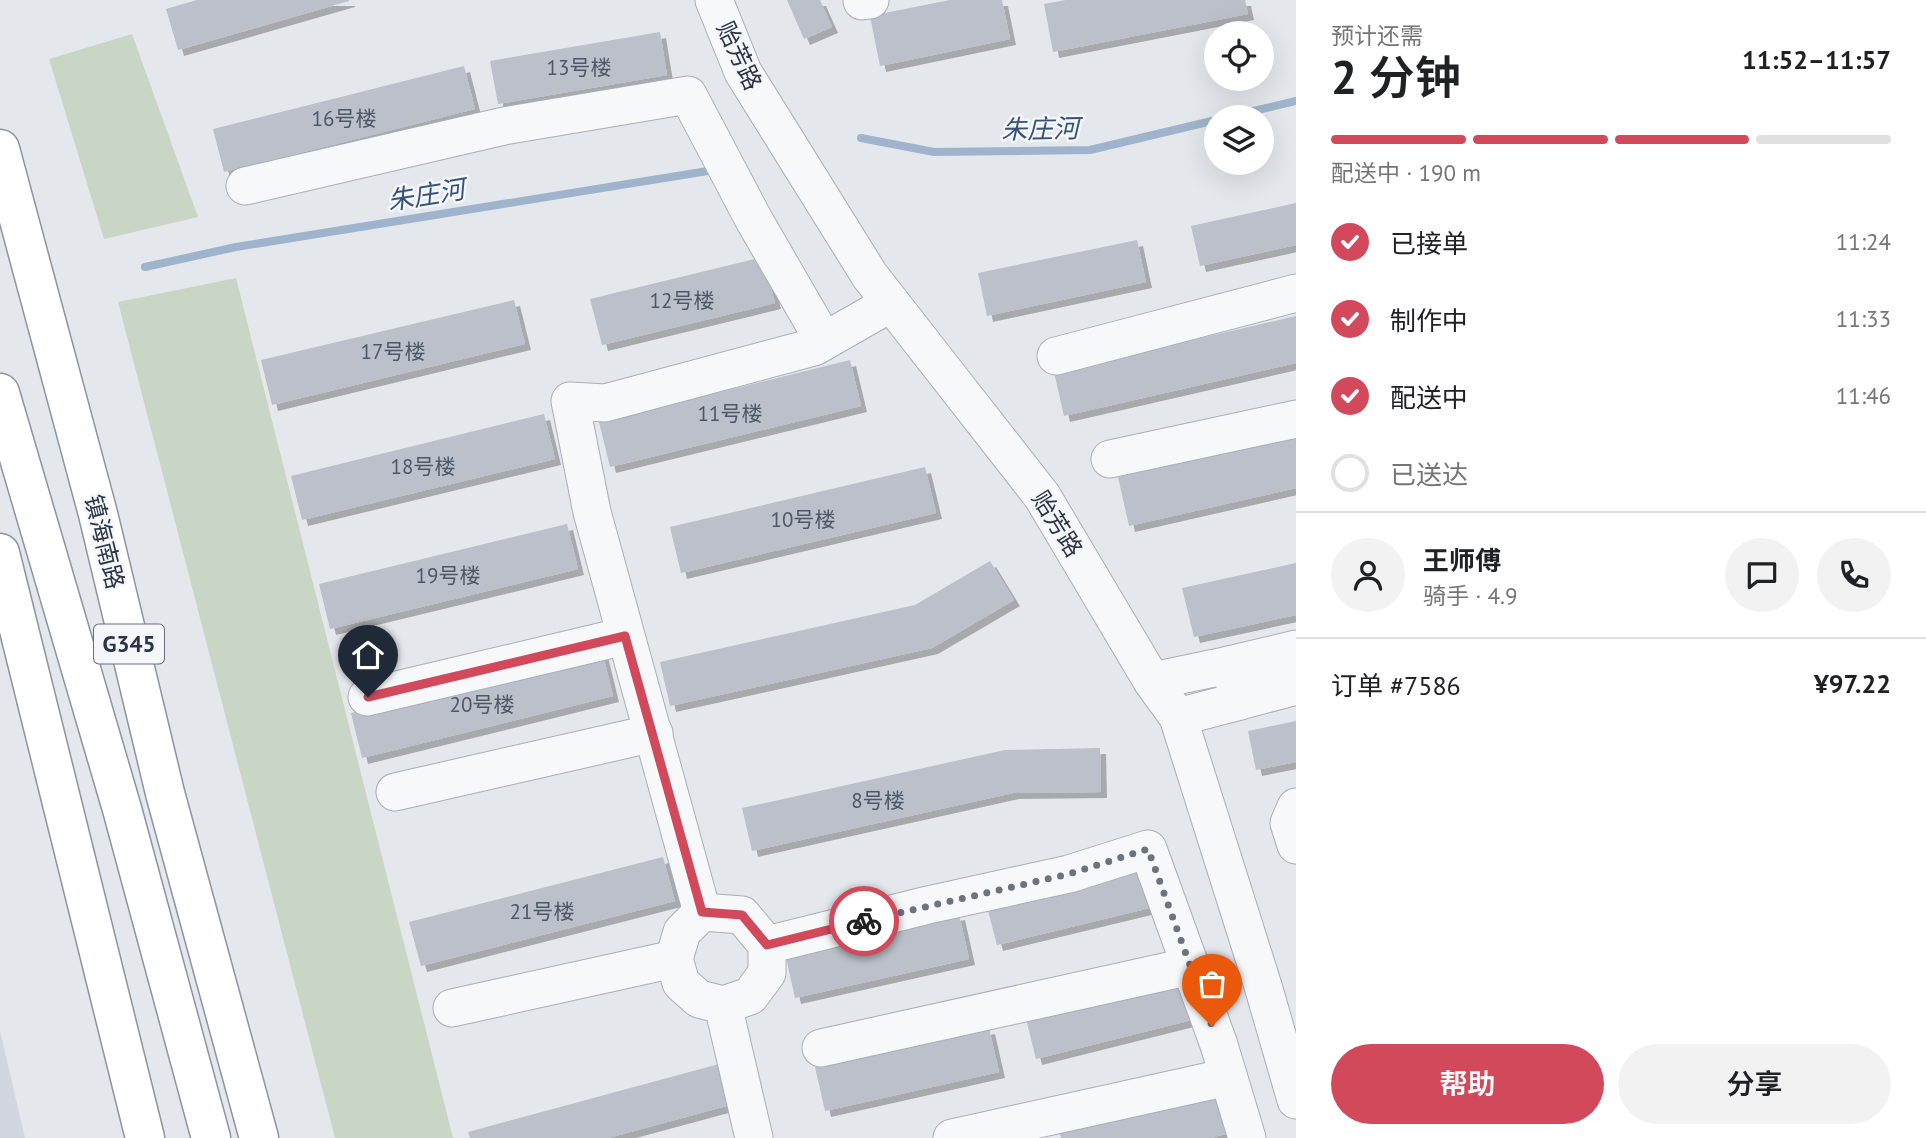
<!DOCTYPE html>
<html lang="zh">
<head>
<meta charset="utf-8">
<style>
	:root { --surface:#fff; --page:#f2f2f2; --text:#202124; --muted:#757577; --line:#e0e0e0; --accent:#d1495b }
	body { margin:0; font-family:"PT Sans","Noto Sans SC",sans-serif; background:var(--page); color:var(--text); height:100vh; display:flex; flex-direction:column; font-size:26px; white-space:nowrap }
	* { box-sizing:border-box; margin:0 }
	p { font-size:23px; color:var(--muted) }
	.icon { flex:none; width:38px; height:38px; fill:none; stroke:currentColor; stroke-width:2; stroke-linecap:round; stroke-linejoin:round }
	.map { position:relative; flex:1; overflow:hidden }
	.side { display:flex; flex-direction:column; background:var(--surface); width:630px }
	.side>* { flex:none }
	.controls { position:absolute; left:1204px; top:21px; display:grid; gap:14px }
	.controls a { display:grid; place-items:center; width:70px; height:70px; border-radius:50%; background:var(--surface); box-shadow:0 7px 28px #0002; font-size:35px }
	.pin { position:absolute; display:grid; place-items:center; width:60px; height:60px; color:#fff; margin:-72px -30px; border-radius:50% 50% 50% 0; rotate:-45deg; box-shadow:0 0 7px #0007 }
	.pin .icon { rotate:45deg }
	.courier { position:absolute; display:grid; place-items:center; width:70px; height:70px; margin:-35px; border:5px solid #d1495b; border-radius:50%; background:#fff; color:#222; box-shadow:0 2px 9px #0007 }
	.overview em { font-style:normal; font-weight:600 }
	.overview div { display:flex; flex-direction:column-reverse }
	.overview { display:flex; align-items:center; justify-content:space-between; height:119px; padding:0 35px }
	h1 { font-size:46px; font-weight:600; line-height:52px }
	.bar { display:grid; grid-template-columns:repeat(4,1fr); gap:10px 7px; align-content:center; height:84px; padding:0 35px }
	.bar i { height:9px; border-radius:5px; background:var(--line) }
	.bar .on { background:var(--accent) }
	.bar p { grid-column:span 4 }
	.line { display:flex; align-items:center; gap:18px; padding:0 35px; border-top:2px solid var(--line) }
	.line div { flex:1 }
	.round { display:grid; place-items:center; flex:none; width:74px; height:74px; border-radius:37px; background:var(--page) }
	ol { padding:0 35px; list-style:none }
	li { display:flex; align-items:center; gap:21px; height:77px }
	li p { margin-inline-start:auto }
	li .icon { padding:7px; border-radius:50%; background:var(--accent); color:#fff; stroke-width:4 }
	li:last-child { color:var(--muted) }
	li i { width:38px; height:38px; border:4px solid var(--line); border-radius:50% }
	.button { display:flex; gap:14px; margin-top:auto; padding:14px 35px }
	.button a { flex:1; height:80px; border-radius:42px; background:var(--accent); color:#fff; font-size:28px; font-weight:600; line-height:80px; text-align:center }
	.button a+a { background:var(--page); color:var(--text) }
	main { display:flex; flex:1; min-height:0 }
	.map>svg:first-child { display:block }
</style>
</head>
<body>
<main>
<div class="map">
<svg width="1296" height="1138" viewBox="0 0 1296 1138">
	<defs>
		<filter id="shadow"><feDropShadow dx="6" dy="6" stdDeviation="0" flood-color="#0004"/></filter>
	</defs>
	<rect width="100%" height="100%" fill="#e4e7ec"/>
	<polygon fill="#d2d6de" points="0,1031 25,1138 0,1138"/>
	<g fill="#c9d6c5">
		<polygon points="132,34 198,217 104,239 49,59"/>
		<polygon points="236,278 453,1138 335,1138 118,302"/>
	</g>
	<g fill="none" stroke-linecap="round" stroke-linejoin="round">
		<g stroke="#9fb4cc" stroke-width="8">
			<polyline points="1228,117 1296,101"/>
			<polyline points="861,138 934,152 1090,150 1216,120"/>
			<polyline points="145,267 236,247 714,170"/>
		</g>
	</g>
	<g fill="#bbc0ca" filter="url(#shadow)">
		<polygon points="197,0 349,0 349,1 178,50 166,9"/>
		<polygon points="787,0 820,0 832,27 804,39"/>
		<polygon points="950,0 1002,0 1010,39 880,66 870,16"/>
		<polygon points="1066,0 1245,0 1248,14 1053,52 1044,4"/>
		<polygon points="660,32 667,75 498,104 490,61"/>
		<polygon points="464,66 475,109 224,172 213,129"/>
		<polygon points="1296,203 1296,245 1200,266 1191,226"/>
		<polygon points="1137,240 1146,282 987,316 978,273"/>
		<polygon points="763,257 775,303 602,345 590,299"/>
		<polygon points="514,300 525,344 272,405 261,360"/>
		<polygon points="1296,316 1296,363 1064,416 1054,372"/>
		<polygon points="850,360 861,406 610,467 599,422"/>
		<polygon points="544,414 555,459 302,520 291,476"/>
		<polygon points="1296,437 1296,488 1129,526 1118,477"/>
		<polygon points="925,467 936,513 681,573 670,527"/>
		<polygon points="567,524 578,569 330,629 319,584"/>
		<polygon points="990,561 1014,600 932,648 670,706 660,662 915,605"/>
		<polygon points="1296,563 1296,615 1194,637 1182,588"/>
		<polygon points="602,651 613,696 362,758 351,713"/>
		<polygon points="1296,721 1296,762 1256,770 1248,731"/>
		<polygon points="1100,748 1101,792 1013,793 752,851 742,808 1005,750"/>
		<polygon points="663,857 675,901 421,966 409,922"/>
		<polygon points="1152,866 1162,905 997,945 987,907"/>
		<polygon points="959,914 969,959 795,998 785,953"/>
		<polygon points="1190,979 1200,1018 1036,1059 1026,1019"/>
		<polygon points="989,1028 999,1072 825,1111 815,1067"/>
		<polygon points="719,1064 730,1105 608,1138 470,1138 468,1132"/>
		<polygon points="1227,1090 1237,1131 1210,1138 1061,1138 1059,1131"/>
	</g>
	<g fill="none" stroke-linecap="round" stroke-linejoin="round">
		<defs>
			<g id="minor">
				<polyline points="714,0 743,72 870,276 1042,496 1152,681 1178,717 1263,986 1296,1100"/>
				<polyline points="862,1 870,0"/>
				<polyline points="245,186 504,126 688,95 754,220 824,341"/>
				<polyline points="1056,356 1296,293"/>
				<polyline points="1110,459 1296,419"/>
				<polyline points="1296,649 1229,665 1240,701 1296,686"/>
				<polyline points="1152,681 1229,665"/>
				<polyline points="367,697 625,636"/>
				<polyline points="1178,717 1240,701"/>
				<polyline points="395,792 654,733"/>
				<polyline points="1296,807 1289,823 1296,845"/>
				<polyline points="702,912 592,512 570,401 605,403 814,347 891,303"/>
				<polygon points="702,912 742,915 767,945 767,973 750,996 723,1005 699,999 681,983 674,959 682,932"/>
				<polyline points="767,945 928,905 1069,874 1148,849 1219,1045 1247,1138"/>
				<polyline points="723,1005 754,1138"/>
				<polyline points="452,1008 674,959"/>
				<polyline points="821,1048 1191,966"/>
				<polyline points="952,1138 1228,1077"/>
			</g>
			<g id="highway">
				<polyline points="0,149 98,514 165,793 259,1138"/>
				<polyline points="0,393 122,809 211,1138"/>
				<polyline points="0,553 145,1138"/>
			</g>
		</defs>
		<use href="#minor" stroke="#a9aeb7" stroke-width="39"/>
		<use href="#highway" stroke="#8b94a3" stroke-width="41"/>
		<use href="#minor" stroke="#f7f8fa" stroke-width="37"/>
		<use href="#highway" stroke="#fff" stroke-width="38"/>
	</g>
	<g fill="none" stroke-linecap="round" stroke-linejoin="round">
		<polyline stroke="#6c737f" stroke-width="7" stroke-dasharray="0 12.6" points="864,921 1069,874 1148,849 1212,1026"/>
		<polyline stroke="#d1495b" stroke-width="9" points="368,697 625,636 702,912 742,915 767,945 864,921"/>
	</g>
	<g text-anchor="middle" stroke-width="5" stroke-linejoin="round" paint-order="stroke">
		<g font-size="21" fill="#4f5766">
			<text x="579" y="75">13号楼</text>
			<text x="344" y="126">16号楼</text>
			<text x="682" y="308">12号楼</text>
			<text x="393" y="359">17号楼</text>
			<text x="730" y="421">11号楼</text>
			<text x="423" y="474">18号楼</text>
			<text x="803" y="527">10号楼</text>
			<text x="448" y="583">19号楼</text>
			<text x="482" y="712">20号楼</text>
			<text x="878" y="808">8号楼</text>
			<text x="542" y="919">21号楼</text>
		</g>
		<rect fill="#f4f6f9" stroke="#676e7b" stroke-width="2" x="94" y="624.5" width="70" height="39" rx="5"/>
		<g font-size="23" font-weight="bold" fill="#2b3445">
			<text x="129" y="652">G345</text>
		</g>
		<g font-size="24" fill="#2b3445" stroke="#f4f6f9">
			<text transform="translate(739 56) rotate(65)" y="8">贻芳路</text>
			<text transform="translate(1057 524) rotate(58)" y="8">贻芳路</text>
			<text transform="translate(104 542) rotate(76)" y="8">镇海南路</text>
		</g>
		<g font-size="26" font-style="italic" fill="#34527a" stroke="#f4f6f9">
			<text transform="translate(1040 129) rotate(-1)" y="9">朱庄河</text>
			<text transform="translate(426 195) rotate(-9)" y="9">朱庄河</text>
		</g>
	</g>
</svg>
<div class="controls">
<a><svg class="icon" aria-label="locate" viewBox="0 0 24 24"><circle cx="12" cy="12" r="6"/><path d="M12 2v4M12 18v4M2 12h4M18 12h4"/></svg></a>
<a><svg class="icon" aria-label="layers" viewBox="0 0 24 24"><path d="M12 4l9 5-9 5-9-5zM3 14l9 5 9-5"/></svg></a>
</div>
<div class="pin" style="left:1212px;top:1026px;background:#ea580c"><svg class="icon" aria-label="bag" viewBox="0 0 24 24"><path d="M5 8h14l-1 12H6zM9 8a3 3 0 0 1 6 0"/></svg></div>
<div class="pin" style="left:368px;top:697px;background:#1f2937"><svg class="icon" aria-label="home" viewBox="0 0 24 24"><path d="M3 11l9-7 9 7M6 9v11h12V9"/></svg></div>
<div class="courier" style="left:864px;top:921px"><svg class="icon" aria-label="bike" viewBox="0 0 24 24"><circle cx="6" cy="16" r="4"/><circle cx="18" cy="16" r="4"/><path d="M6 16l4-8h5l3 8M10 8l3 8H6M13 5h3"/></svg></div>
</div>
<section class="side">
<div class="overview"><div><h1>2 分钟</h1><p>预计还需</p></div><em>11:52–11:57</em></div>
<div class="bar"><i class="on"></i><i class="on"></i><i class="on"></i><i></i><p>配送中 · 190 m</p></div>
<ol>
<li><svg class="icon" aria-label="check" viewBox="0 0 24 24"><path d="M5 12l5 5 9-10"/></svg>已接单<p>11:24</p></li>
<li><svg class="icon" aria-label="check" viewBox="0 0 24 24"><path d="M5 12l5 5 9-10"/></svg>制作中<p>11:33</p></li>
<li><svg class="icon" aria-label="check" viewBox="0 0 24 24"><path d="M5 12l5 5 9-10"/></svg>配送中<p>11:46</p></li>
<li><i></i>已送达</li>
</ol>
<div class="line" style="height:126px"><a class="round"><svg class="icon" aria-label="person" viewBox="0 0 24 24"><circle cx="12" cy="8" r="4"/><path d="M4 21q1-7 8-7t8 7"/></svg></a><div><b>王师傅</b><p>骑手 · 4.9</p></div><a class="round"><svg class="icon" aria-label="chat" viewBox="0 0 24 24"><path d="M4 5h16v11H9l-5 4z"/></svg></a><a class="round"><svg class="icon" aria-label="phone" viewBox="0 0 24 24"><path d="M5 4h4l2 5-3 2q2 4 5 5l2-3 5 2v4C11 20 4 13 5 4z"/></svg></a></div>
<div class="line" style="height:91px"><div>订单 #7586</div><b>¥97.22</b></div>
<div class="button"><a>帮助</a><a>分享</a></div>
</section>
</main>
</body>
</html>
